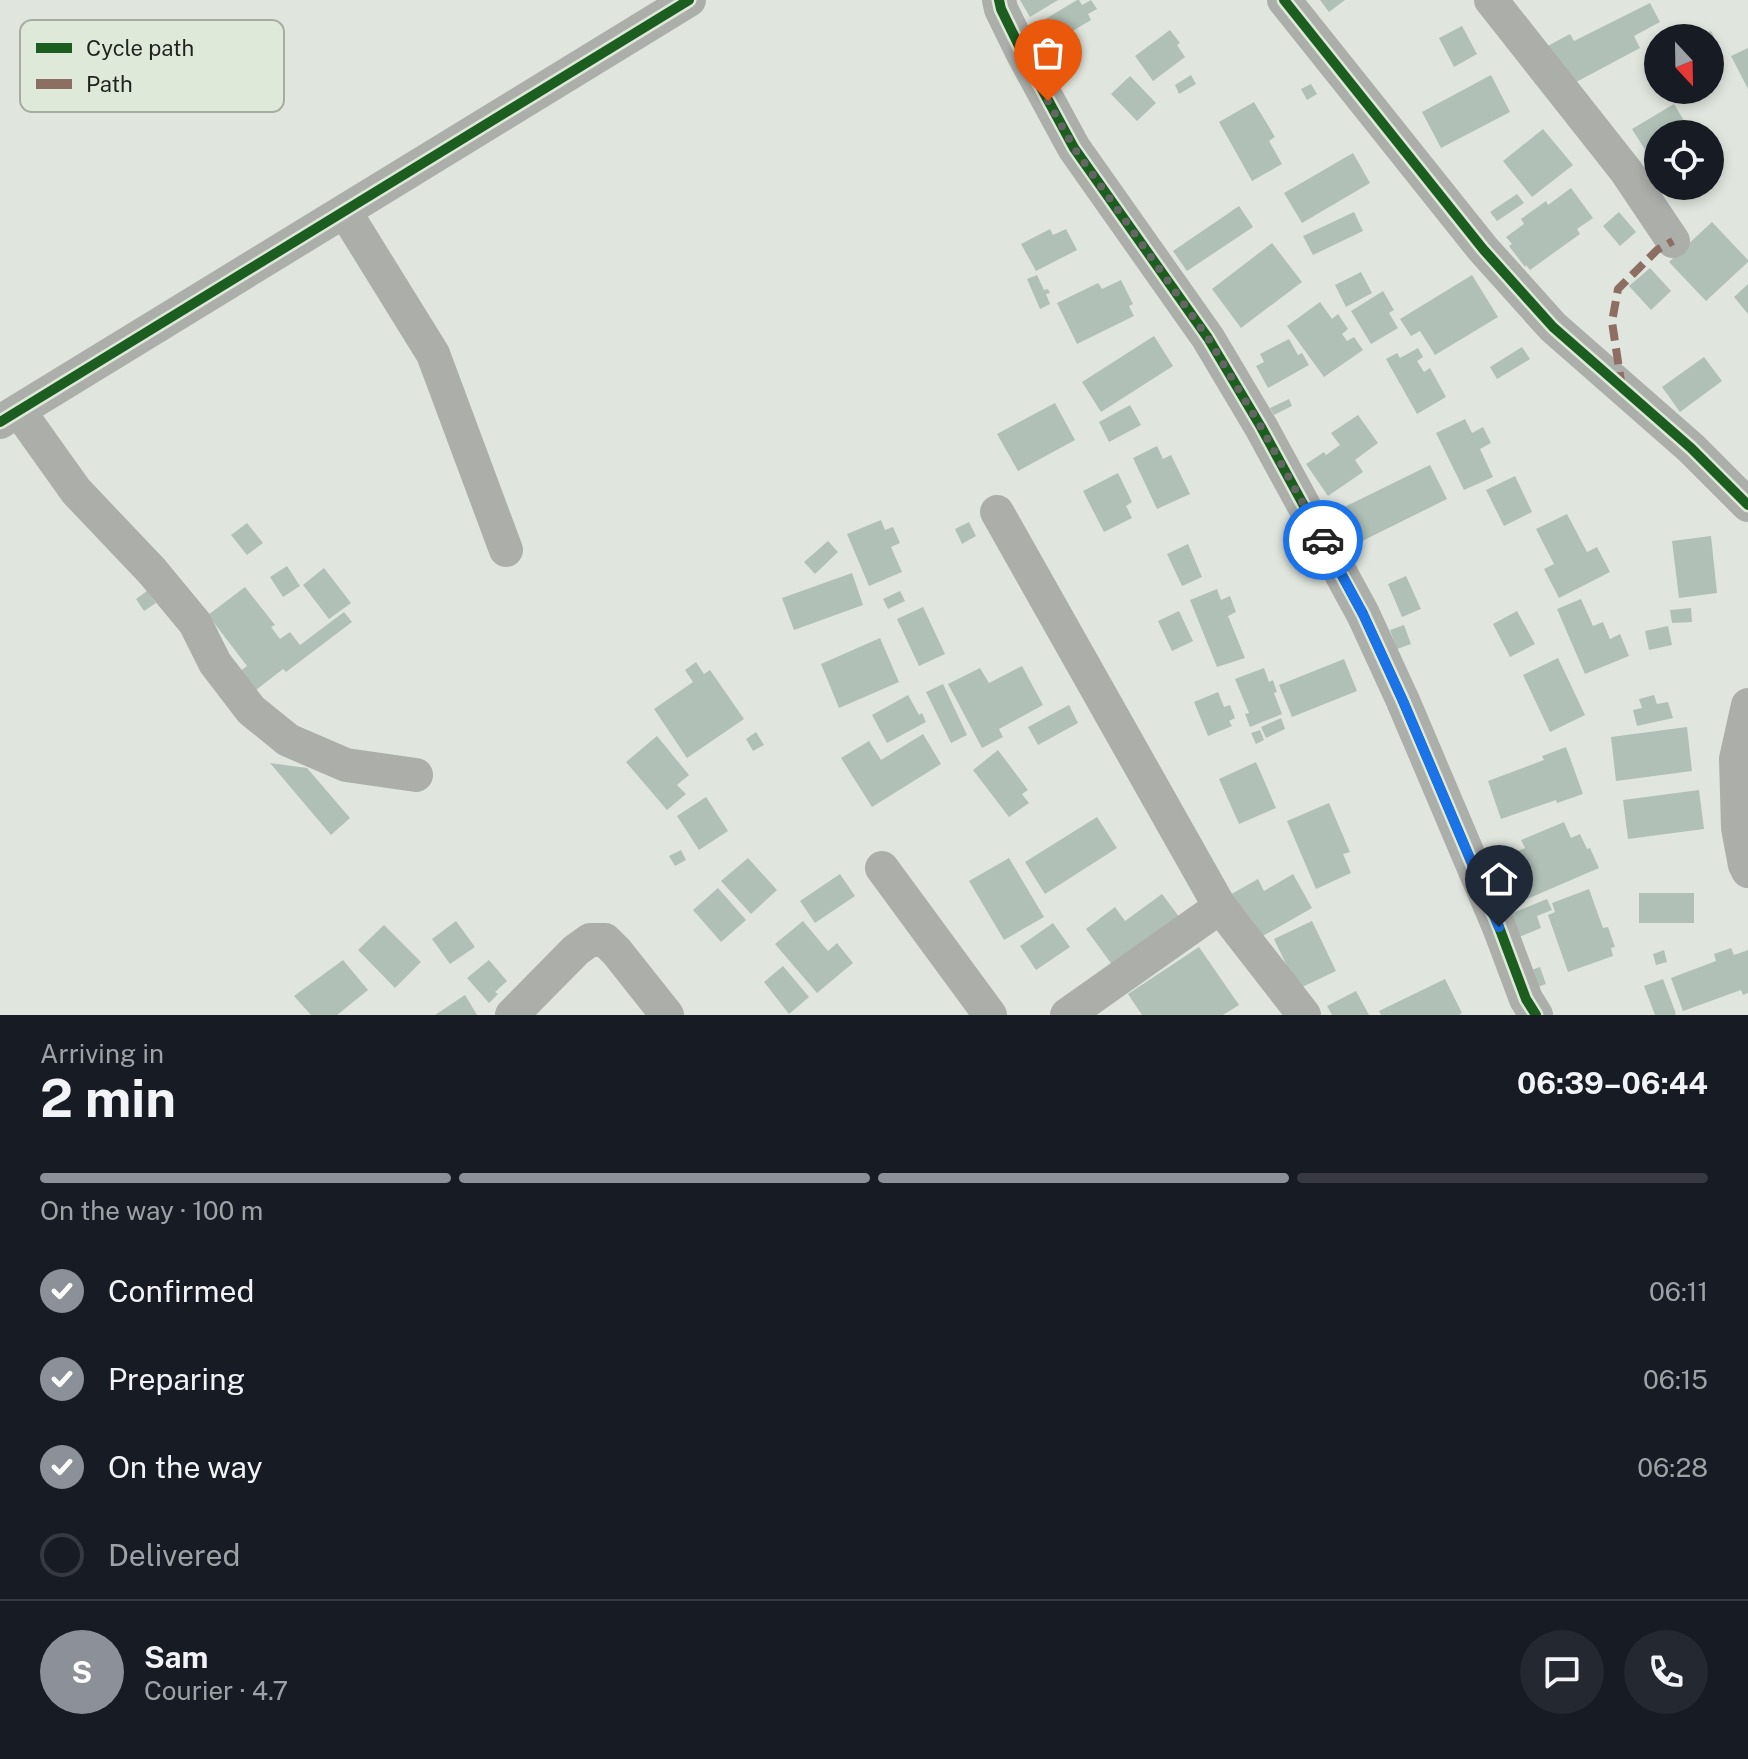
<!DOCTYPE html>
<html lang="en">
<head>
<meta charset="utf-8">
<style>
	:root { --surface:#171b24; --page:#242831; --text:#f1f3f6; --muted:#9ea1a6; --line:#363941; --accent:#8c9099 }
	body { margin:0; font-family:"Public Sans",sans-serif; background:var(--page); color:var(--text); height:100vh; display:flex; flex-direction:column; font-size:30px; white-space:nowrap }
	* { box-sizing:border-box; margin:0 }
	p { font-size:26px; color:var(--muted) }
	.icon { flex:none; width:44px; height:44px; fill:none; stroke:currentColor; stroke-width:2; stroke-linecap:round; stroke-linejoin:round }
	.map { position:relative; height:1015px; overflow:hidden }
	.panel { display:flex; flex-direction:column; background:var(--surface); flex:1 }
	.panel>* { flex:none }
	.needle { width:52px; rotate:158deg }
	.controls { position:absolute; left:1644px; top:24px; display:grid; gap:16px }
	.controls a { display:grid; place-items:center; width:80px; height:80px; border-radius:50%; background:var(--surface); box-shadow:0 4px 12px #0003; font-size:40px }
	.pin { position:absolute; display:grid; place-items:center; width:68px; height:68px; color:#fff; margin:-82px -34px; border-radius:50% 50% 50% 0; rotate:-45deg; box-shadow:0 0 8px #0007 }
	.pin .icon { rotate:45deg }
	.courier { position:absolute; display:grid; place-items:center; width:80px; height:80px; margin:-40px; border:6px solid #1a73e8; border-radius:50%; background:#fff; color:#222; box-shadow:0 2px 10px #0007 }
	.head em { font-style:normal; font-weight:700 }
	.head div { display:flex; flex-direction:column-reverse }
	.head { display:flex; align-items:center; justify-content:space-between; height:136px; padding:0 40px }
	h1 { font-size:52px; font-weight:700; line-height:60px }
	.bar { display:grid; grid-template-columns:repeat(4,1fr); gap:12px 8px; align-content:center; height:96px; padding:0 40px }
	.bar i { height:10px; border-radius:6px; background:var(--line) }
	.bar .selected { background:var(--accent) }
	.bar p { grid-column:span 4 }
	.line { display:flex; align-items:center; gap:20px; padding:0 40px; border-top:2px solid var(--line) }
	.line div { flex:1 }
	.round { display:grid; place-items:center; flex:none; width:84px; height:84px; border-radius:42px; background:var(--page) }
	ol { padding:0 40px; list-style:none }
	li { display:flex; align-items:center; gap:24px; height:88px }
	li p { margin-inline-start:auto }
	li .icon { padding:8px; border-radius:50%; background:var(--accent); color:#fff; stroke-width:4 }
	li:last-child { color:var(--muted) }
	li i { width:44px; height:44px; border:4px solid var(--line); border-radius:50% }
	.map>svg:first-child { display:block }
</style>
</head>
<body>
<div class="map">
<svg width="1748" height="1015" viewBox="0 0 1748 1015">
	<rect width="100%" height="100%" fill="#e0e6de"/>
	<g fill="#b0c0b6">
		<polygon points="1020,0 1058,0 1030,17"/>
		<polygon points="1077,0 1079,0 1082,5 1091,0 1097,9 1088,14 1091,20 1054,42 1042,21"/>
		<polygon points="1320,0 1345,0 1329,12"/>
		<polygon points="1650,3 1660,22 1634,36 1640,48 1565,88 1544,48 1570,34 1574,41"/>
		<polygon points="1462,26 1477,54 1454,67 1439,38"/>
		<polygon points="1695,28 1700,37 1711,31 1717,43 1710,46 1710,38 1683,38 1681,35"/>
		<polygon points="1170,30 1180,43 1177,45 1185,57 1153,81 1135,56"/>
		<polygon points="1748,48 1748,89 1731,56"/>
		<polygon points="1191,75 1196,84 1179,94 1175,85"/>
		<polygon points="1491,75 1510,112 1441,148 1422,112"/>
		<polygon points="1130,76 1156,103 1137,121 1111,94"/>
		<polygon points="1311,84 1317,94 1307,100 1301,89"/>
		<polygon points="1254,102 1275,137 1269,141 1282,164 1252,181 1219,122"/>
		<polygon points="1674,104 1692,134 1658,134 1658,155 1651,159 1632,129"/>
		<polygon points="1543,129 1573,165 1532,197 1503,161"/>
		<polygon points="1710,148 1721,166 1710,174"/>
		<polygon points="1353,153 1370,183 1302,223 1284,193"/>
		<polygon points="1571,188 1593,218 1577,229 1580,234 1530,270 1526,265 1525,267 1509,246 1512,244 1506,237 1524,224 1521,219 1546,201 1548,205"/>
		<polygon points="1517,194 1524,203 1497,221 1490,212"/>
		<polygon points="1239,206 1253,227 1187,271 1173,251"/>
		<polygon points="1354,212 1363,231 1313,255 1303,236"/>
		<polygon points="1619,212 1636,232 1620,246 1603,226"/>
		<polygon points="1712,222 1748,260 1748,262 1706,301 1669,262"/>
		<polygon points="1050,229 1053,235 1066,229 1077,250 1036,271 1021,244"/>
		<polygon points="1272,243 1302,282 1241,328 1212,289"/>
		<polygon points="1650,268 1671,291 1651,310 1629,286"/>
		<polygon points="1361,272 1372,293 1346,307 1335,285"/>
		<polygon points="1037,275 1044,290 1048,289 1050,293 1046,294 1050,304 1040,309 1027,279"/>
		<polygon points="1472,275 1498,317 1435,355 1420,331 1411,336 1400,319"/>
		<polygon points="1121,280 1133,304 1129,306 1134,316 1077,344 1057,303 1098,283 1102,289"/>
		<polygon points="1748,284 1748,314 1734,297"/>
		<polygon points="1383,291 1394,310 1389,313 1398,328 1371,344 1351,311"/>
		<polygon points="1320,302 1332,319 1338,314 1348,329 1342,334 1347,341 1354,337 1363,350 1324,377 1287,326"/>
		<polygon points="1154,336 1173,366 1101,412 1082,382"/>
		<polygon points="1289,339 1298,355 1302,353 1309,365 1268,388 1256,366 1264,362 1260,354"/>
		<polygon points="1522,347 1530,359 1497,379 1490,367"/>
		<polygon points="1418,348 1423,357 1417,361 1424,372 1430,368 1446,397 1417,414 1386,359 1397,353 1400,358"/>
		<polygon points="1704,357 1722,381 1680,412 1662,387"/>
		<polygon points="1289,399 1292,406 1274,415 1270,408"/>
		<polygon points="1055,403 1075,440 1018,471 997,434"/>
		<polygon points="1130,405 1141,425 1109,442 1099,422"/>
		<polygon points="1358,415 1378,443 1355,460 1363,472 1328,496 1306,464 1324,452 1326,455 1340,445 1331,433"/>
		<polygon points="1465,419 1472,433 1483,427 1491,443 1480,449 1493,477 1464,490 1436,433"/>
		<polygon points="1157,446 1163,459 1171,455 1190,494 1157,509 1133,458"/>
		<polygon points="1430,465 1447,499 1346,549 1328,515"/>
		<polygon points="1118,473 1132,502 1126,506 1132,518 1104,532 1083,491"/>
		<polygon points="1515,476 1532,512 1504,526 1486,490"/>
		<polygon points="1567,514 1587,552 1597,547 1610,572 1559,598 1544,569 1554,564 1536,529"/>
		<polygon points="881,520 885,530 893,527 900,543 891,547 902,572 869,586 847,534"/>
		<polygon points="969,522 976,536 962,544 955,529"/>
		<polygon points="247,523 263,543 247,555 231,535"/>
		<polygon points="1711,536 1717,593 1679,598 1672,541"/>
		<polygon points="828,541 838,552 815,574 804,562"/>
		<polygon points="1188,544 1202,577 1182,586 1167,554"/>
		<polygon points="287,566 300,586 283,597 270,577"/>
		<polygon points="324,568 351,603 329,619 303,585"/>
		<polygon points="852,573 863,605 794,630 782,598"/>
		<polygon points="1406,576 1421,609 1402,617 1388,584"/>
		<polygon points="245,587 275,625 271,627 280,639 290,632 300,645 344,612 352,622 286,672 283,669 247,697 232,677 247,666 208,615"/>
		<polygon points="1217,589 1221,600 1230,596 1236,612 1228,616 1245,658 1217,667 1190,600"/>
		<polygon points="147,591 156,603 144,611 136,599"/>
		<polygon points="900,591 905,601 888,609 883,599"/>
		<polygon points="1581,599 1593,626 1603,622 1610,639 1620,634 1629,656 1585,674 1557,609"/>
		<polygon points="923,607 945,654 919,666 897,619"/>
		<polygon points="1691,608 1692,622 1672,623 1670,610"/>
		<polygon points="1179,611 1193,641 1172,651 1158,621"/>
		<polygon points="1517,611 1535,644 1510,657 1493,624"/>
		<polygon points="1404,625 1411,644 1397,649 1390,630"/>
		<polygon points="1668,626 1672,645 1649,650 1645,631"/>
		<polygon points="880,638 899,682 839,708 821,664"/>
		<polygon points="1558,658 1585,715 1550,732 1523,675"/>
		<polygon points="1344,659 1357,691 1292,717 1279,685"/>
		<polygon points="696,662 704,674 710,670 744,719 687,758 654,709 693,682 685,670"/>
		<polygon points="1022,666 1043,705 999,729 1003,737 982,748 948,684 980,668 989,683"/>
		<polygon points="1264,668 1269,682 1273,680 1277,692 1274,693 1282,714 1250,727 1245,714 1249,713 1235,679"/>
		<polygon points="943,684 967,735 951,743 926,692"/>
		<polygon points="1218,692 1224,707 1230,705 1235,718 1229,721 1232,726 1208,736 1194,702"/>
		<polygon points="908,695 919,715 922,713 926,722 887,743 872,715"/>
		<polygon points="1654,695 1657,704 1668,702 1673,718 1637,726 1633,710 1642,708 1639,699"/>
		<polygon points="1069,705 1078,723 1038,745 1028,727"/>
		<polygon points="1281,718 1285,729 1266,738 1261,727"/>
		<polygon points="1687,727 1692,771 1616,781 1611,737"/>
		<polygon points="1260,730 1264,740 1256,744 1251,733"/>
		<polygon points="756,732 764,745 753,751 746,739"/>
		<polygon points="923,734 941,764 872,807 841,758 869,741 881,760"/>
		<polygon points="657,736 689,775 677,785 686,794 667,810 626,762"/>
		<polygon points="1566,747 1583,794 1557,803 1556,800 1501,819 1488,781 1544,760 1542,756"/>
		<polygon points="998,750 1028,790 1022,794 1029,803 1009,817 973,770"/>
		<polygon points="1256,762 1276,808 1239,824 1219,779"/>
		<polygon points="270,763 307,768 350,818 331,835"/>
		<polygon points="1699,790 1704,829 1628,839 1623,800"/>
		<polygon points="706,797 728,831 699,850 677,816"/>
		<polygon points="1329,803 1350,852 1343,854 1351,873 1316,889 1287,821"/>
		<polygon points="1097,817 1117,848 1045,894 1025,862"/>
		<polygon points="1564,822 1571,838 1580,834 1587,849 1590,848 1599,868 1513,905 1498,868 1513,862 1510,855 1525,848 1521,840"/>
		<polygon points="681,850 686,860 675,866 669,856"/>
		<polygon points="748,858 777,890 751,914 721,881"/>
		<polygon points="1009,858 1044,917 1004,940 969,881"/>
		<polygon points="840,874 855,896 815,923 800,901"/>
		<polygon points="1293,874 1312,908 1254,941 1228,896 1258,879 1264,891"/>
		<polygon points="718,888 746,920 721,942 693,910"/>
		<polygon points="1589,889 1603,928 1608,927 1615,947 1611,948 1613,956 1568,972 1548,915 1555,912 1552,903"/>
		<rect x="1639" y="893" width="55" height="30"/>
		<polygon points="1162,894 1180,918 1113,966 1086,929 1115,907 1125,921"/>
		<polygon points="1547,899 1552,910 1537,916 1541,928 1519,937 1510,914"/>
		<polygon points="456,921 475,947 450,964 432,939"/>
		<polygon points="803,921 828,951 837,943 853,963 817,993 775,944"/>
		<polygon points="1312,921 1336,971 1298,989 1274,939"/>
		<polygon points="1053,923 1070,947 1036,970 1020,946"/>
		<polygon points="384,925 421,962 395,988 358,950"/>
		<polygon points="1199,947 1239,1005 1223,1015 1142,1015 1128,994"/>
		<polygon points="1731,948 1734,955 1748,950 1748,993 1743,995 1741,990 1683,1011 1671,978 1716,961 1714,954"/>
		<polygon points="1664,950 1667,962 1656,965 1653,954"/>
		<polygon points="343,960 368,990 337,1015 311,1015 294,996"/>
		<polygon points="489,960 507,981 495,992 498,994 489,1003 467,978"/>
		<polygon points="783,966 809,997 789,1014 764,982"/>
		<polygon points="1540,967 1546,984 1530,990 1523,973"/>
		<polygon points="1445,979 1462,1013 1459,1015 1381,1015 1379,1011"/>
		<polygon points="1663,979 1676,1014 1674,1015 1655,1015 1644,986"/>
		<polygon points="1356,991 1369,1015 1332,1015 1327,1006"/>
		<polygon points="465,995 477,1015 435,1015"/>
	</g>
	<g fill="none" stroke-linecap="round" stroke-linejoin="round">
		<g stroke="#acaeaa" stroke-width="34">
			<polyline points="999,0 1001,9 1023,54 1074,148 1208,338 1261,427 1363,614 1403,701 1499,927 1526,999 1536,1015"/>
			<polyline points="1284,0 1483,249 1553,327 1691,448 1748,505"/>
			<polyline points="1491,0 1626,171 1673,241"/>
			<polyline points="345,212 433,354 506,550"/>
			<polyline points="19,411 76,491 152,571 195,623 215,663 251,710 288,740 346,765 416,775"/>
			<polyline points="0,422 689,0"/>
			<polyline points="997,512 1220,907 1304,1015"/>
			<polyline points="1748,705 1736,759 1738,828 1745,865 1748,871"/>
			<polyline points="882,868 990,1015"/>
			<polyline points="512,1015 576,950 590,940 605,940 617,952 667,1015"/>
			<polyline points="1067,1015 1220,907"/>
		</g>
		<polyline stroke="#8d6e63" stroke-width="8" stroke-dasharray="16 8" stroke-linecap="butt" points="1622,388 1612,322 1618,289 1657,250 1673,241"/>
		<defs>
			<g id="cycleway">
				<polyline points="999,0 1001,9 1023,54 1074,148 1208,338 1261,427 1363,614 1403,701 1499,927 1526,999 1536,1015"/>
				<polyline points="1284,0 1483,249 1553,327 1691,448 1748,505"/>
				<polyline points="0,422 689,0"/>
			</g>
		</defs>
		<use href="#cycleway" stroke="#dfe9da" stroke-width="15"/>
		<use href="#cycleway" stroke="#1b5e20" stroke-width="10"/>
	</g>
	<g fill="none" stroke-linecap="round" stroke-linejoin="round">
		<polyline stroke="#636761" stroke-width="8" stroke-dasharray="0 14.4" points="1048,101 1074,148 1208,338 1261,427 1323,540"/>
		<polyline stroke="#1a73e8" stroke-width="10" points="1323,540 1363,614 1403,701 1499,927"/>
	</g>
	<rect x="20" y="20" width="264" height="92" rx="12" fill="#dfe9da" stroke="#a5ada1" stroke-width="2"/>
	<rect x="36" y="43" width="36" height="10" fill="#1b5e20"/>
	<rect x="36" y="79" width="36" height="10" fill="#8d6e63"/>
	<g font-size="22" fill="#1f221d">
		<text x="86" y="56">Cycle path</text>
		<text x="86" y="92">Path</text>
	</g>
</svg>
<div class="controls">
<a><svg class="needle" viewBox="-14 -14 28 28"><path d="M0-13l5 13h-10z" fill="#e53935"/><path d="M0 13l5-13h-10z" fill="#9ea1a6"/></svg></a>
<a><svg class="icon" aria-label="locate" viewBox="0 0 24 24"><circle cx="12" cy="12" r="6"/><path d="M12 2v4M12 18v4M2 12h4M18 12h4"/></svg></a>
</div>
<div class="pin" style="left:1048px;top:101px;background:#ea580c"><svg class="icon" aria-label="bag" viewBox="0 0 24 24"><path d="M5 8h14l-1 12H6zM9 8a3 3 0 0 1 6 0"/></svg></div>
<div class="pin" style="left:1499px;top:927px;background:#1f2937"><svg class="icon" aria-label="home" viewBox="0 0 24 24"><path d="M3 11l9-7 9 7M6 9v11h12V9"/></svg></div>
<div class="courier" style="left:1323px;top:540px"><svg class="icon" aria-label="car" viewBox="0 0 24 24"><path d="M5 17H2v-5l4-1 3-4h7l3 4 3 1v5h-3M9 17h6M6 11h13"/><circle cx="7" cy="17" r="2"/><circle cx="17" cy="17" r="2"/></svg></div>
</div>
<section class="panel">
<div class="head"><div><h1>2 min</h1><p>Arriving in</p></div><em>06:39–06:44</em></div>
<div class="bar"><i class="selected"></i><i class="selected"></i><i class="selected"></i><i></i><p>On the way · 100 m</p></div>
<ol>
<li><svg class="icon" aria-label="check" viewBox="0 0 24 24"><path d="M5 12l5 5 9-10"/></svg>Confirmed<p>06:11</p></li>
<li><svg class="icon" aria-label="check" viewBox="0 0 24 24"><path d="M5 12l5 5 9-10"/></svg>Preparing<p>06:15</p></li>
<li><svg class="icon" aria-label="check" viewBox="0 0 24 24"><path d="M5 12l5 5 9-10"/></svg>On the way<p>06:28</p></li>
<li><i></i>Delivered</li>
</ol>
<div class="line" style="height:144px"><b class="round" style="background:var(--accent);color:#fff">S</b><div><b>Sam</b><p>Courier · 4.7</p></div><a class="round"><svg class="icon" aria-label="chat" viewBox="0 0 24 24"><path d="M4 5h16v11H9l-5 4z"/></svg></a><a class="round"><svg class="icon" aria-label="phone" viewBox="0 0 24 24"><path d="M5 4h4l2 5-3 2q2 4 5 5l2-3 5 2v4C11 20 4 13 5 4z"/></svg></a></div>
</section>
</body>
</html>
